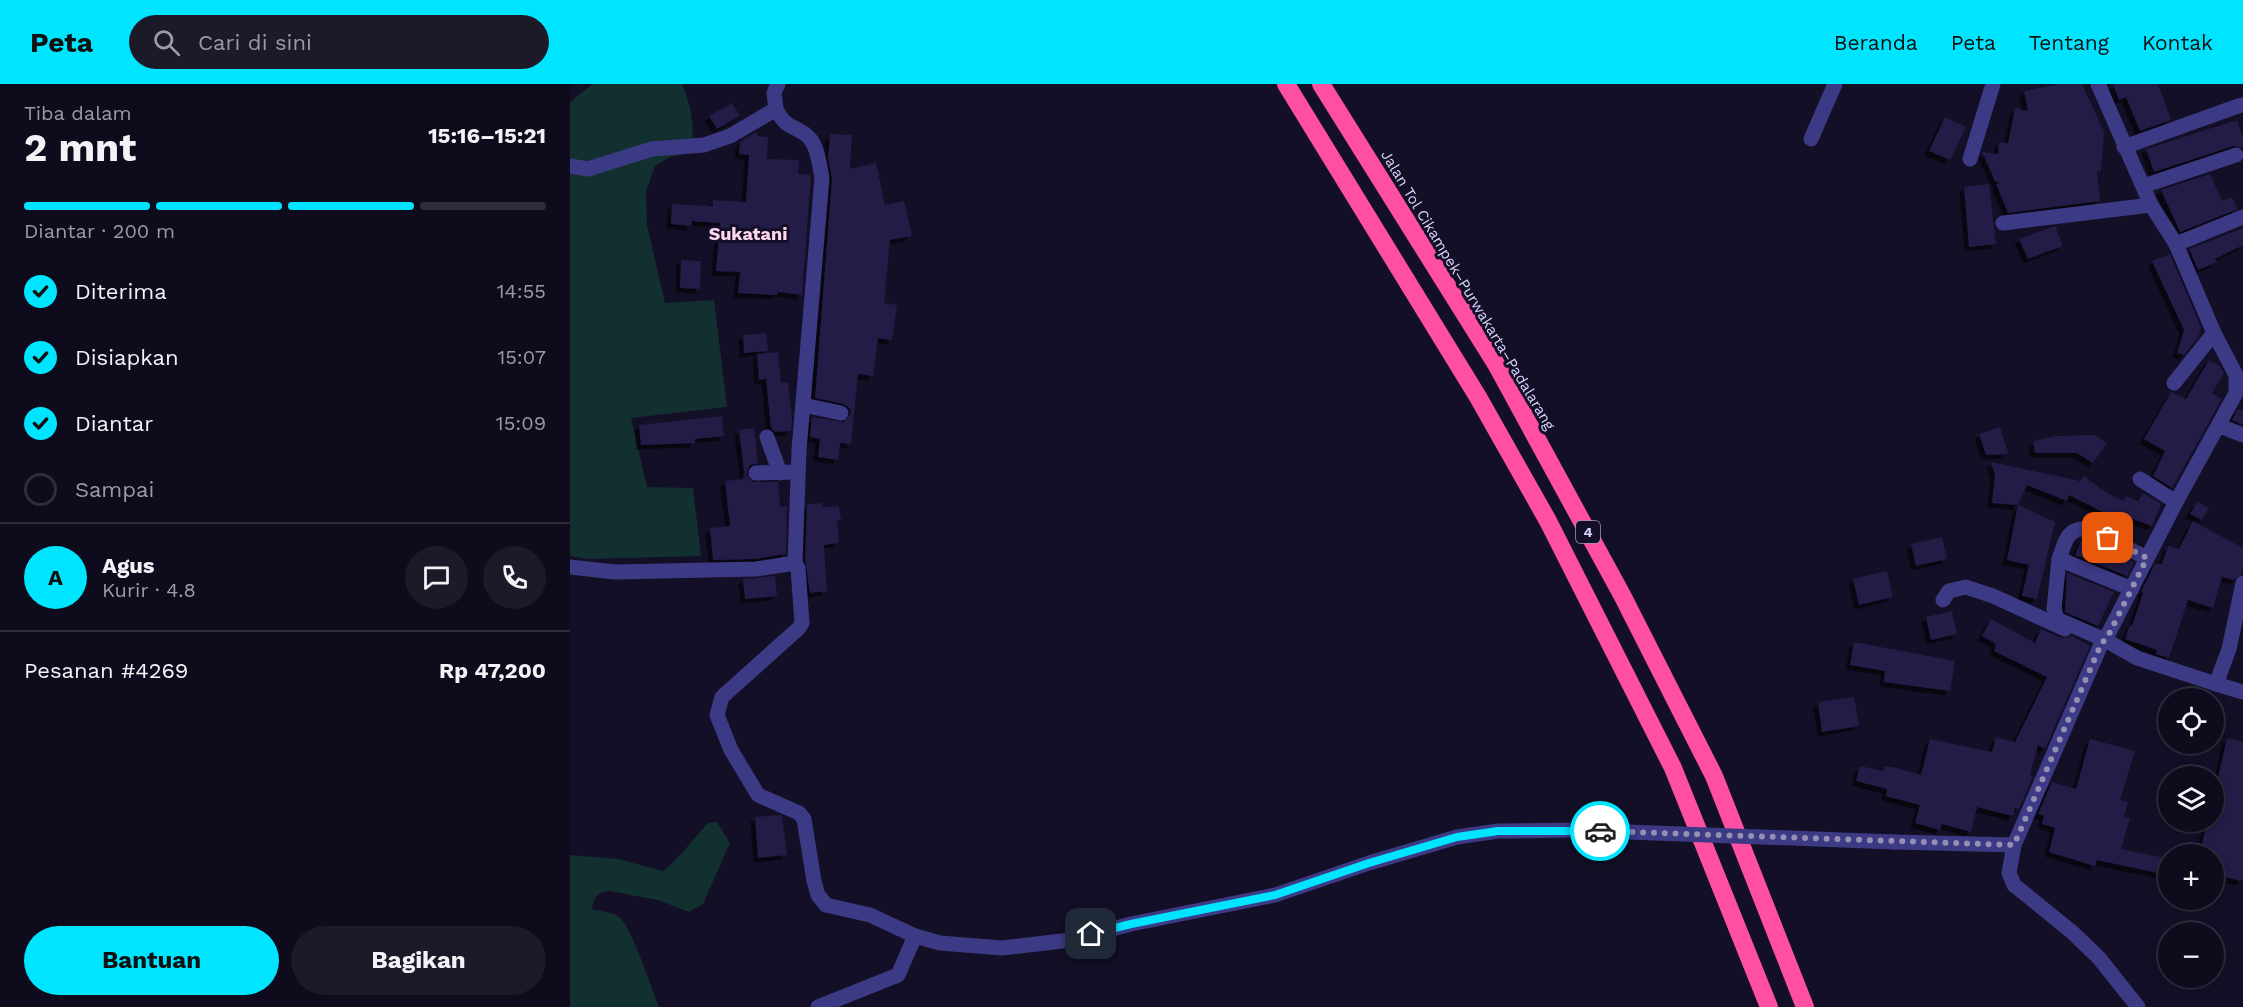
<!DOCTYPE html>
<html lang="id">
<head>
<meta charset="utf-8">
<style>
	:root { --surface:#0e0b1c; --page:#1c1929; --text:#f1f3f6; --muted:#9b9ba3; --line:#2e2b3b; --accent:#00e5ff }
	body { margin:0; font-family:"Work Sans",sans-serif; background:var(--page); color:var(--text); height:100vh; display:flex; flex-direction:column; font-size:22px; white-space:nowrap }
	* { box-sizing:border-box; margin:0 }
	p { font-size:20px; color:var(--muted) }
	.icon { flex:none; width:33px; height:33px; fill:none; stroke:currentColor; stroke-width:2; stroke-linecap:round; stroke-linejoin:round }
	.map { position:relative; flex:1; overflow:hidden }
	.details { display:flex; flex-direction:column; background:var(--surface); width:570px }
	.details>* { flex:none }
	.controls { position:absolute; left:1588px; top:604px; display:grid; gap:12px }
	.controls a { display:grid; place-items:center; width:66px; height:66px; border-radius:50%; background:var(--surface); box-shadow:0 3px 9px #0003,0 0 0 2px var(--line); font-size:30px }
	.pin { position:absolute; display:grid; place-items:center; width:51px; height:51px; color:#fff; margin:-26px; border-radius:12px; box-shadow:0 3px 9px #0006 }
	.courier { position:absolute; display:grid; place-items:center; width:60px; height:60px; margin:-30px; border:4px solid #00e5ff; border-radius:50%; background:#fff; color:#222; box-shadow:0 2px 8px #0007 }
	.overview em { font-style:normal; font-weight:700 }
	.overview div { display:flex; flex-direction:column-reverse }
	.overview { display:flex; align-items:center; justify-content:space-between; height:102px; padding:0 24px }
	h1 { font-size:39px; font-weight:700; line-height:45px }
	.bar { display:grid; grid-template-columns:repeat(4,1fr); gap:9px 6px; align-content:center; height:72px; padding:0 24px }
	.bar i { height:8px; border-radius:4px; background:var(--line) }
	.bar .current { background:var(--accent) }
	.bar p { grid-column:span 4 }
	.line { display:flex; align-items:center; gap:15px; padding:0 24px; border-top:2px solid var(--line) }
	.line div { flex:1 }
	.round { display:grid; place-items:center; flex:none; width:63px; height:63px; border-radius:32px; background:var(--page) }
	ol { padding:0 24px; list-style:none }
	li { display:flex; align-items:center; gap:18px; height:66px }
	li p { margin-inline-start:auto }
	li .icon { padding:6px; border-radius:50%; background:var(--accent); color:#111; stroke-width:4 }
	li:last-child { color:var(--muted) }
	li i { width:33px; height:33px; border:3px solid var(--line); border-radius:50% }
	.button { display:flex; gap:12px; margin-top:auto; padding:12px 24px }
	.button a { flex:1; height:69px; border-radius:36px; background:var(--accent); color:#111; font-size:24px; font-weight:700; line-height:69px; text-align:center }
	.button a+a { background:var(--page); color:var(--text) }
	header { display:flex; align-items:center; gap:36px; box-sizing:border-box; height:84px; padding:0 30px; background:var(--accent); color:#111 }
	header strong { font-size:28px }
	nav { display:flex; gap:33px; margin-inline-start:auto; font-size:21px }
	.search { width:420px; height:54px; background:var(--page); display:flex; align-items:center; gap:15px; box-sizing:border-box; padding:0 21px; border-radius:33px; color:var(--muted); font-size:22px }
	main { display:flex; flex:1; min-height:0 }
	.map>svg:first-child { display:block }
</style>
</head>
<body>
<header>
<strong>Peta</strong>
<div class="search"><svg class="icon" aria-label="search" viewBox="0 0 24 24"><circle cx="10" cy="10" r="6"/><path d="M15 15l6 6"/></svg>Cari di sini</div>
<nav><a>Beranda</a><a>Peta</a><a>Tentang</a><a>Kontak</a></nav>
</header>
<main>
<section class="details">
<div class="overview"><div><h1>2 mnt</h1><p>Tiba dalam</p></div><em>15:16–15:21</em></div>
<div class="bar"><i class="current"></i><i class="current"></i><i class="current"></i><i></i><p>Diantar · 200 m</p></div>
<ol>
<li><svg class="icon" aria-label="check" viewBox="0 0 24 24"><path d="M5 12l5 5 9-10"/></svg>Diterima<p>14:55</p></li>
<li><svg class="icon" aria-label="check" viewBox="0 0 24 24"><path d="M5 12l5 5 9-10"/></svg>Disiapkan<p>15:07</p></li>
<li><svg class="icon" aria-label="check" viewBox="0 0 24 24"><path d="M5 12l5 5 9-10"/></svg>Diantar<p>15:09</p></li>
<li><i></i>Sampai</li>
</ol>
<div class="line" style="height:108px"><b class="round" style="background:var(--accent);color:#111">A</b><div><b>Agus</b><p>Kurir · 4.8</p></div><a class="round"><svg class="icon" aria-label="chat" viewBox="0 0 24 24"><path d="M4 5h16v11H9l-5 4z"/></svg></a><a class="round"><svg class="icon" aria-label="phone" viewBox="0 0 24 24"><path d="M5 4h4l2 5-3 2q2 4 5 5l2-3 5 2v4C11 20 4 13 5 4z"/></svg></a></div>
<div class="line" style="height:78px"><div>Pesanan #4269</div><b>Rp 47,200</b></div>
<div class="button"><a>Bantuan</a><a>Bagikan</a></div>
</section>
<div class="map">
<svg width="1673" height="923" viewBox="0 0 1673 923">
	<defs>
		<filter id="shadow"><feDropShadow dx="-4.5" dy="4.5" stdDeviation="0" flood-color="#0009"/></filter>
	</defs>
	<rect width="100%" height="100%" fill="#130f26"/>
	<g fill="#12302f">
		<path d="M 23,0 L 112,0 C 122,23 125,44 121,69 L 100,73 L 85,82 L 76,107 L 77,141 L 95,219 L 144,216 L 157,323 L 61,334 L 77,403 L 123,404 L 131,472 L 18,475 L 0,472 L 0,18 Z"/>
		<path d="M 147,738 L 160,759 L 133,820 L 119,828 L 88,816 L 39,807 C 27,808 24,813 22,825 C 30,827 43,828 49,833 C 61,841 82,905 89,923 L 0,923 L 0,771 L 48,775 L 93,787 C 104,780 127,751 138,739 Z"/>
	</g>
	<g fill="#241b47" filter="url(#shadow)">
		<polygon points="1489,0 1512,0 1534,48 1531,87 1527,87 1530,117 1438,129 1426,100 1430,99 1425,97 1412,68 1428,70 1429,58 1438,59 1445,24 1458,27 1454,7"/>
		<polygon points="1543,0 1588,0 1601,36 1570,47 1556,13 1549,16"/>
		<polygon points="162,19 170,32 147,45 139,32"/>
		<polygon points="1375,33 1396,43 1380,76 1359,67"/>
		<polygon points="1667,36 1673,54 1673,64 1663,62 1584,88 1576,65"/>
		<polygon points="186,48 188,52 198,53 197,75 229,76 228,90 241,91 232,211 208,208 207,211 168,209 170,188 146,187 150,139 122,137 121,142 101,140 102,120 143,122 143,116 176,118 179,71 169,70 170,58"/>
		<polygon points="260,50 282,51 280,85 306,79 315,121 334,117 342,152 320,156 314,219 327,221 322,256 308,254 303,292 288,290 281,360 270,359 268,376 248,373 250,355 240,353 242,333 273,338 281,330 280,325 274,320 245,314 262,95 258,74"/>
		<polygon points="1640,90 1652,117 1662,113 1668,125 1610,148 1591,106"/>
		<polygon points="1419,100 1426,160 1399,163 1394,103"/>
		<polygon points="1485,142 1493,162 1458,175 1449,155"/>
		<polygon points="1673,144 1673,161 1645,175 1647,178 1628,186 1619,165"/>
		<polygon points="1600,170 1631,244 1629,252 1614,271 1607,269 1614,246 1582,177"/>
		<polygon points="111,176 131,177 130,205 110,204"/>
		<polygon points="196,249 198,267 174,269 173,251"/>
		<polygon points="208,268 211,299 218,298 222,335 221,347 205,348 201,344 196,295 189,296 187,270"/>
		<polygon points="1639,276 1650,282 1654,289 1642,309 1652,315 1602,404 1583,392 1595,367 1574,355 1601,308 1616,315"/>
		<polygon points="1668,325 1673,327 1673,341 1662,336"/>
		<polygon points="152,332 154,352 125,355 125,359 71,361 69,341"/>
		<polygon points="1430,343 1438,370 1416,371 1409,350"/>
		<polygon points="184,344 188,379 180,381 176,390 182,398 208,398 210,423 217,422 216,470 185,475 143,476 140,444 160,442 155,397 175,395 169,346"/>
		<polygon points="1525,351 1537,359 1523,379 1507,369 1465,369 1463,357 1486,352"/>
		<polygon points="1421,378 1510,397 1514,392 1532,406 1553,417 1556,412 1568,417 1573,409 1591,420 1582,442 1563,435 1560,442 1499,411 1497,417 1457,401 1448,421 1485,438 1467,515 1452,512 1459,481 1437,476 1448,421 1422,419 1425,391"/>
		<polygon points="1627,418 1639,424 1632,436 1620,430"/>
		<polygon points="252,419 252,423 269,422 271,436 267,437 269,459 254,461 257,507 240,509 235,476 237,420"/>
		<polygon points="1623,437 1673,464 1673,483 1671,490 1664,496 1652,493 1643,524 1618,516 1599,574 1586,570 1587,566 1555,555 1560,541 1562,542 1573,509 1571,507 1585,480 1592,480 1598,462 1609,465"/>
		<polygon points="1372,453 1377,475 1346,482 1341,460"/>
		<polygon points="1512,455 1564,478 1557,492 1505,471"/>
		<polygon points="1317,487 1323,513 1289,521 1283,495"/>
		<polygon points="1497,489 1544,508 1528,542 1495,528"/>
		<polygon points="205,492 207,512 175,515 173,495"/>
		<polygon points="1382,527 1387,550 1361,556 1356,533"/>
		<polygon points="1421,535 1465,559 1471,545 1491,554 1502,552 1520,562 1475,665 1468,661 1460,691 1463,692 1449,725 1445,724 1443,732 1407,723 1401,748 1372,740 1370,746 1345,739 1350,721 1316,712 1317,705 1286,697 1290,682 1313,687 1314,682 1323,683 1351,691 1360,655 1422,668 1426,653 1445,658 1477,593 1424,567 1426,560 1412,552"/>
		<polygon points="1284,558 1385,577 1380,607 1314,598 1315,587 1280,581"/>
		<polygon points="1284,613 1289,642 1252,648 1248,618"/>
		<polygon points="1657,654 1673,658 1673,795 1670,797 1644,790 1644,767 1631,764 1637,738 1644,738 1644,712"/>
		<polygon points="1520,655 1565,667 1550,716 1558,718 1554,732 1560,734 1551,765 1595,774 1592,790 1527,776 1525,782 1479,768 1485,744 1472,740 1474,732 1468,730 1482,698 1506,705"/>
		<polygon points="210,731 212,732 217,771 188,774 185,733"/>
	</g>
	<g fill="none" stroke-linecap="round" stroke-linejoin="round">
		<g stroke="#3d3a85" stroke-width="15">
			<path d="M 206,25 C 215,43 220,40 235,50 C 248,59 249,80 252,94 L 229,366 L 225,479 L 228,484 L 232,539 L 229,544 L 152,613 L 147,631 L 161,666 L 188,711 L 229,729 L 234,735 L 244,797 L 248,811 L 256,821 L 300,831 L 345,852 L 370,859 L 432,864 L 501,856 L 561,840 L 705,811 L 799,779 L 887,753 L 928,747 L 1005,746"/>
			<polyline points="1241,55 1265,0"/>
			<polyline points="1554,63 1671,21"/>
			<polyline points="1400,75 1423,0"/>
			<polyline points="0,82 18,85 82,65 134,61 160,52 206,25 204,9 208,0"/>
			<polyline points="1573,102 1666,71"/>
			<polyline points="1433,139 1581,121"/>
			<polyline points="1606,160 1673,133"/>
			<polyline points="1604,299 1644,249"/>
			<polyline points="233,321 271,329"/>
			<polyline points="1650,342 1673,351"/>
			<polyline points="197,353 210,389"/>
			<polyline points="186,389 227,388"/>
			<polyline points="1570,395 1606,418"/>
			<polyline points="1489,475 1484,525 1487,535 1535,556 1567,574 1646,600 1659,565 1673,499"/>
			<polyline points="0,483 45,488 186,485 225,479"/>
			<path d="M 1562,505 L 1489,475 C 1495,458 1497,443 1518,445 L 1577,474"/>
			<polyline points="1373,516 1379,507 1396,503 1423,512 1495,545"/>
			<polyline points="1646,600 1673,608"/>
			<polyline points="1325,758 1444,761 1532,558 1535,556 1606,418 1666,309 1666,291 1644,249 1606,160 1581,121 1528,0"/>
			<polyline points="1444,761 1439,789 1444,801 1502,848 1529,874 1568,923"/>
			<polyline points="248,923 328,891 345,852"/>
		</g>
		<g stroke="#ff4fa3" stroke-width="18">
			<polyline points="716,0 908,313 978,437 1103,684 1199,923"/>
			<polyline points="751,0 926,280 1052,511 1144,692 1235,923"/>
		</g>
		<polyline stroke="#3d3a85" stroke-width="15" points="1005,746 1325,758"/>
	</g>
	<g fill="none" stroke-linecap="round" stroke-linejoin="round">
		<polyline stroke="#948fb3" stroke-width="6" stroke-dasharray="0 10.8" points="1030,747 1444,761 1532,558 1536,556 1577,474 1538,454"/>
		<polyline stroke="#00e5ff" stroke-width="8" points="521,850 561,840 705,811 799,779 887,753 928,747 1030,747"/>
	</g>
	<g text-anchor="middle" stroke-width="6" stroke-linejoin="round" paint-order="stroke">
		<rect fill="#130f26" stroke="#9e99be" stroke-width="1.5" x="1006" y="437" width="24" height="22" rx="4.5"/>
		<g font-size="14" font-weight="bold" fill="#d9d4ff">
			<text x="1018" y="453">4</text>
		</g>
		<g font-size="15" fill="#d9d4ff" stroke="#130f26">
			<text transform="translate(898 206) rotate(59)" y="5">Jalan Tol Cikampek–Purwakarta–Padalarang</text>
		</g>
		<g font-size="18" font-weight="bold" fill="#ffd6f0" stroke="#130f26">
			<text x="178" y="156">Sukatani</text>
		</g>
	</g>
</svg>
<div class="controls">
<a><svg class="icon" aria-label="locate" viewBox="0 0 24 24"><circle cx="12" cy="12" r="6"/><path d="M12 2v4M12 18v4M2 12h4M18 12h4"/></svg></a>
<a><svg class="icon" aria-label="layers" viewBox="0 0 24 24"><path d="M12 4l9 5-9 5-9-5zM3 14l9 5 9-5"/></svg></a>
<a>+</a>
<a>−</a>
</div>
<div class="pin" style="left:1538px;top:454px;background:#ea580c"><svg class="icon" aria-label="bag" viewBox="0 0 24 24"><path d="M5 8h14l-1 12H6zM9 8a3 3 0 0 1 6 0"/></svg></div>
<div class="pin" style="left:521px;top:850px;background:#1f2937"><svg class="icon" aria-label="home" viewBox="0 0 24 24"><path d="M3 11l9-7 9 7M6 9v11h12V9"/></svg></div>
<div class="courier" style="left:1030px;top:747px"><svg class="icon" aria-label="car" viewBox="0 0 24 24"><path d="M5 17H2v-5l4-1 3-4h7l3 4 3 1v5h-3M9 17h6M6 11h13"/><circle cx="7" cy="17" r="2"/><circle cx="17" cy="17" r="2"/></svg></div>
</div>
</main>
</body>
</html>
